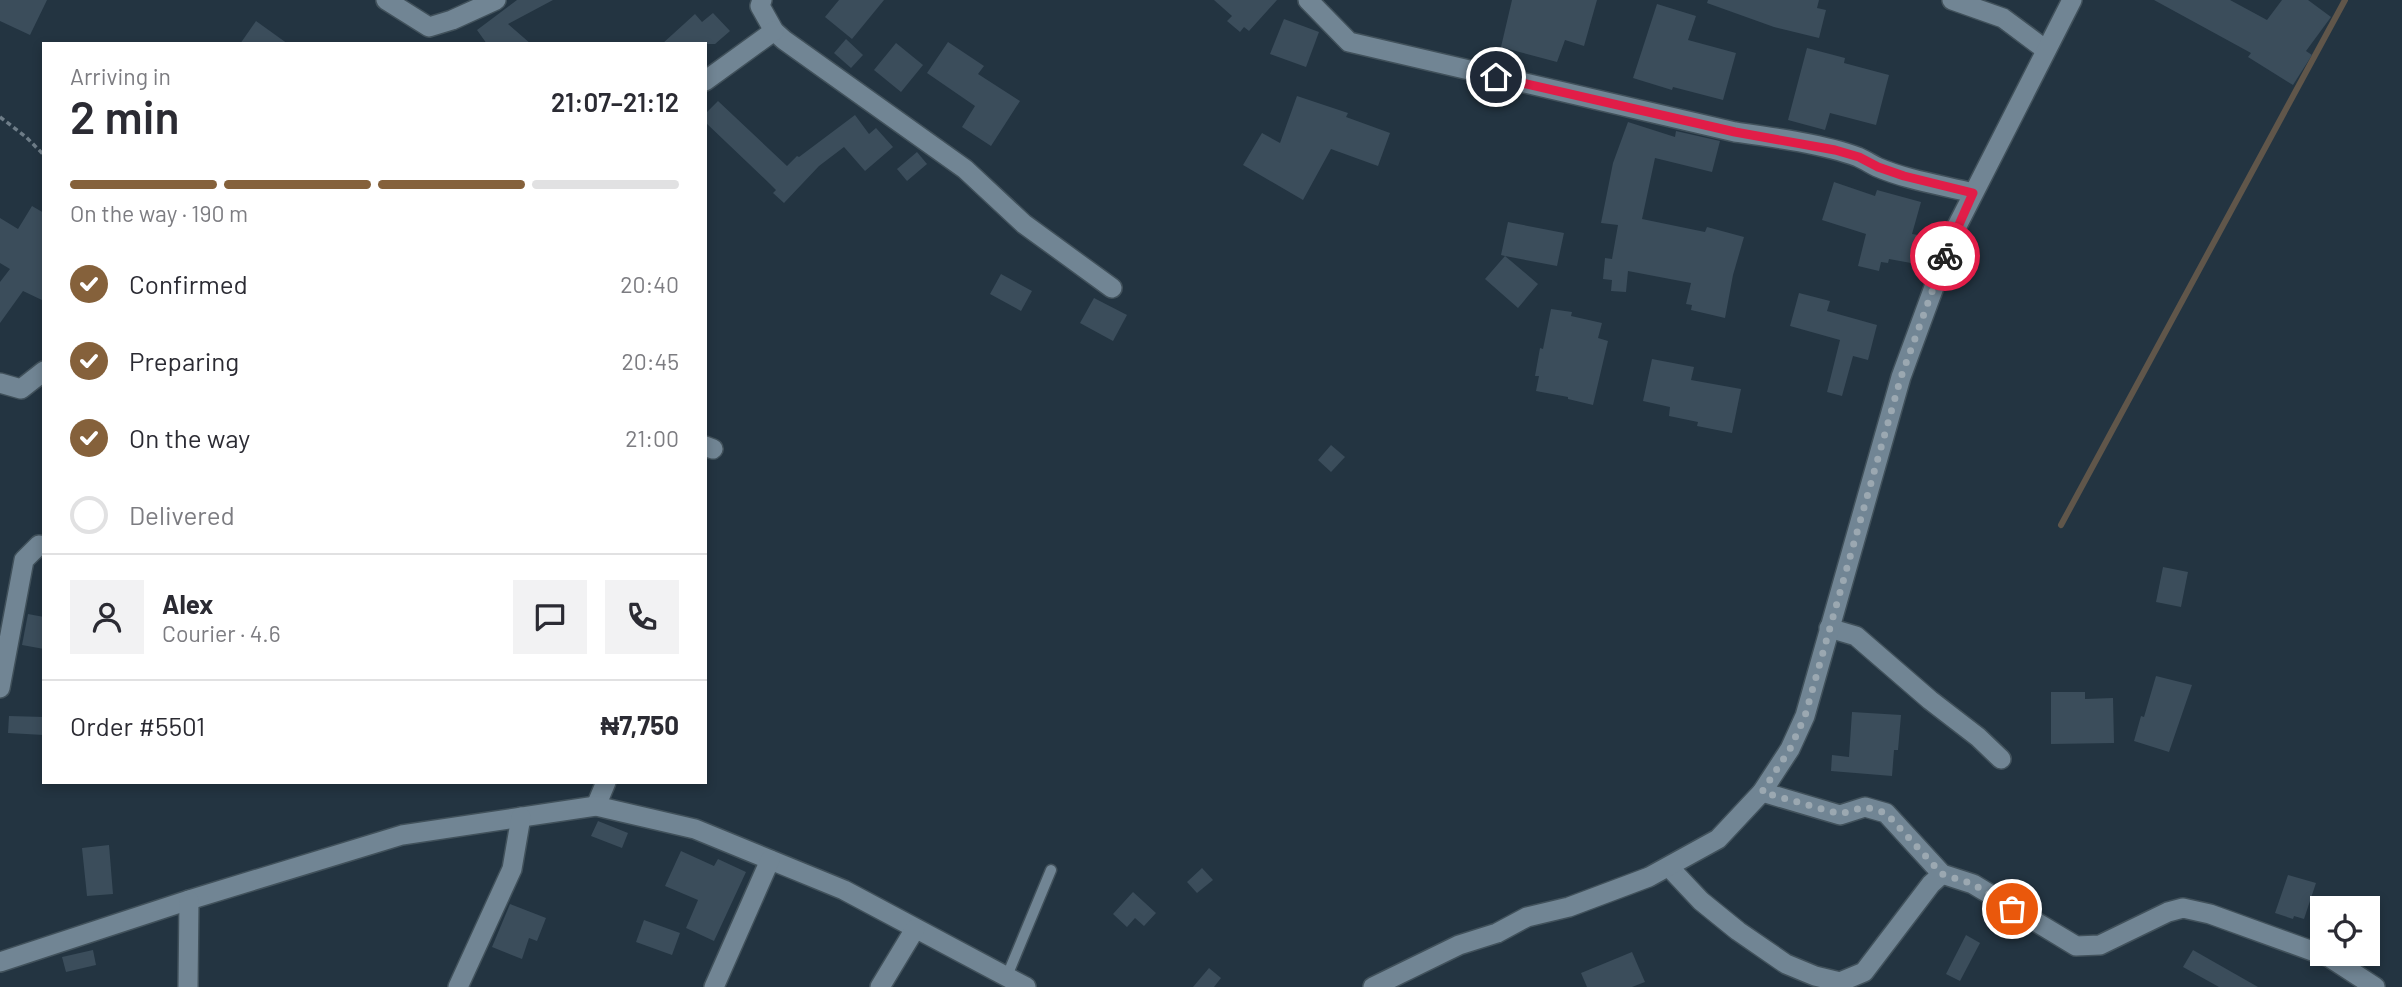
<!DOCTYPE html>
<html lang="en">
<head>
<meta charset="utf-8">
<style>
	:root { --surface:#fff; --page:#f2f2f3; --text:#2b2b33; --muted:#7c7c81; --line:#e1e1e2; --accent:#85613b }
	body { margin:0; font-family:Barlow,sans-serif; background:var(--page); color:var(--text); height:100vh; display:flex; flex-direction:column; font-size:26px; white-space:nowrap }
	* { box-sizing:border-box; margin:0 }
	p { font-size:23px; color:var(--muted) }
	.icon { flex:none; width:38px; height:38px; fill:none; stroke:currentColor; stroke-width:2; stroke-linecap:round; stroke-linejoin:round }
	.map { position:relative; flex:1; overflow:hidden }
	.side { position:absolute; left:42px; top:42px; width:665px; height:742px; display:flex; flex-direction:column; background:var(--surface); border-radius:0px; box-shadow:0 4px 10px #0003 }
	.side>* { flex:none }
	.fabs { position:absolute; left:2310px; top:896px; display:grid; gap:14px }
	.fabs a { display:grid; place-items:center; width:70px; height:70px; border-radius:0px; background:var(--surface); box-shadow:0 4px 10px #0003; font-size:35px }
	.pin { position:absolute; display:grid; place-items:center; width:60px; height:60px; color:#fff; margin:-30px; border:4px solid #fff; border-radius:50%; box-shadow:0 2px 7px #0007 }
	.courier { position:absolute; display:grid; place-items:center; width:70px; height:70px; margin:-35px; border:5px solid #e11d48; border-radius:50%; background:#fff; color:#222; box-shadow:0 2px 9px #0007 }
	.summary em { font-style:normal; font-weight:600 }
	.summary div { display:flex; flex-direction:column-reverse }
	.summary { display:flex; align-items:center; justify-content:space-between; height:119px; padding:0 28px }
	h1 { font-size:46px; font-weight:600; line-height:52px }
	.bar { display:grid; grid-template-columns:repeat(4,1fr); gap:10px 7px; align-content:center; height:84px; padding:0 28px }
	.bar i { height:9px; border-radius:5px; background:var(--line) }
	.bar .active { background:var(--accent) }
	.bar p { grid-column:span 4 }
	.line { display:flex; align-items:center; gap:18px; padding:0 28px; border-top:2px solid var(--line) }
	.line div { flex:1 }
	.round { display:grid; place-items:center; flex:none; width:74px; height:74px; border-radius:0px; background:var(--page) }
	ol { padding:0 28px; list-style:none }
	li { display:flex; align-items:center; gap:21px; height:77px }
	li p { margin-inline-start:auto }
	li .icon { padding:7px; border-radius:50%; background:var(--accent); color:#fff; stroke-width:4 }
	li:last-child { color:var(--muted) }
	li i { width:38px; height:38px; border:4px solid var(--line); border-radius:50% }
	.map>svg:first-child { display:block }
</style>
</head>
<body>
<div class="map">
<svg width="2402" height="987" viewBox="0 0 2402 987">
	<rect width="100%" height="100%" fill="#233441"/>
	<g fill="none" stroke-linecap="round" stroke-linejoin="round">
		<polyline stroke="#60564a" stroke-width="6" points="2061,525 2345,0"/>
	</g>
	<g fill="#3b4d5b">
		<polygon points="0,0 47,0 30,35 0,21"/>
		<polygon points="517,0 553,0 508,24 531,44 487,44 477,30"/>
		<polygon points="839,0 884,0 852,39 825,17"/>
		<polygon points="1214,0 1277,0 1249,31 1244,27 1240,32 1227,21 1232,16"/>
		<polygon points="1512,0 1597,0 1584,46 1565,40 1557,62 1501,47"/>
		<polygon points="1708,0 1819,0 1817,8 1826,10 1819,38 1774,27 1707,3"/>
		<polygon points="2154,0 2230,0 2267,20 2282,0 2308,0 2331,17 2306,51 2312,55 2293,85 2248,57 2251,53"/>
		<polygon points="1657,4 1696,16 1688,40 1736,53 1723,100 1673,87 1672,90 1633,78"/>
		<polygon points="713,13 730,31 715,44 662,44 695,14 702,22"/>
		<polygon points="1284,19 1319,32 1306,67 1270,54"/>
		<polygon points="256,21 288,44 240,44"/>
		<polygon points="846,39 863,55 851,68 834,53"/>
		<polygon points="948,42 984,66 978,74 1020,101 991,146 962,127 975,106 927,73"/>
		<polygon points="896,43 923,65 901,92 874,70"/>
		<polygon points="1807,48 1845,58 1844,63 1889,75 1876,125 1830,113 1825,130 1788,120"/>
		<polygon points="1297,96 1348,113 1346,117 1390,133 1378,166 1331,149 1303,200 1243,165 1262,133 1280,143"/>
		<polygon points="718,101 787,166 797,156 799,157 855,115 869,134 876,128 893,147 865,171 844,147 819,166 784,203 773,193 776,190 770,184 705,122 705,114"/>
		<polygon points="1628,122 1675,137 1676,131 1720,141 1712,172 1655,158 1642,219 1705,232 1707,227 1744,237 1733,275 1725,318 1691,310 1692,305 1686,304 1691,283 1628,271 1626,292 1611,291 1612,280 1603,279 1605,258 1612,259 1618,225 1601,223 1613,163"/>
		<polygon points="917,152 927,164 907,181 897,169"/>
		<polygon points="1834,182 1875,196 1877,190 1921,202 1912,234 1918,235 1911,263 1889,259 1888,263 1881,262 1879,271 1858,266 1866,234 1822,220"/>
		<polygon points="32,206 44,213 44,301 23,291 0,323 0,282 10,269 0,263 0,218 18,229"/>
		<polygon points="1508,222 1564,233 1557,266 1505,256 1538,284 1518,308 1485,279 1505,256 1501,255"/>
		<polygon points="1001,274 1032,291 1021,311 990,294"/>
		<polygon points="1799,293 1830,301 1827,311 1877,325 1868,360 1853,356 1842,396 1827,392 1840,340 1790,326"/>
		<polygon points="1094,298 1127,315 1113,341 1080,323"/>
		<polygon points="1551,309 1572,312 1571,316 1602,323 1598,338 1608,341 1593,405 1568,399 1568,397 1536,391 1539,376 1535,376 1540,348 1543,349"/>
		<polygon points="1652,359 1694,367 1691,380 1741,389 1732,433 1697,426 1698,422 1669,416 1670,407 1643,401"/>
		<polygon points="1331,445 1345,457 1331,472 1318,460"/>
		<polygon points="2163,567 2188,572 2181,607 2156,602"/>
		<polygon points="28,614 44,617 44,649 22,645"/>
		<polygon points="2156,676 2192,685 2169,752 2134,741 2141,716 2144,717"/>
		<polygon points="2051,692 2085,692 2085,699 2113,698 2114,743 2051,744"/>
		<polygon points="1852,712 1901,715 1898,750 1894,750 1892,776 1831,771 1832,755 1849,757"/>
		<polygon points="9,716 44,717 44,735 8,733"/>
		<polygon points="598,821 628,833 622,848 591,836"/>
		<polygon points="109,845 113,894 87,896 82,848"/>
		<polygon points="681,851 714,866 718,859 746,872 714,941 686,928 698,900 665,886"/>
		<polygon points="1202,868 1213,880 1197,893 1187,882"/>
		<polygon points="2288,875 2316,883 2304,919 2294,916 2293,919 2275,913"/>
		<polygon points="1133,892 1156,913 1144,926 1135,918 1127,927 1113,914"/>
		<polygon points="510,904 546,918 537,941 529,938 522,959 492,947"/>
		<polygon points="644,920 680,933 672,955 636,942"/>
		<polygon points="1966,935 1980,943 1960,981 1946,974"/>
		<polygon points="93,950 96,965 66,972 62,957"/>
		<polygon points="2193,950 2258,987 2219,987 2183,967"/>
		<polygon points="1632,952 1645,982 1632,987 1587,987 1581,973"/>
		<polygon points="1209,968 1221,978 1214,987 1193,987"/>
	</g>
	<g fill="none" stroke-linecap="round" stroke-linejoin="round">
		<defs>
			<polyline id="service" points="1007,976 1051,870"/>
			<g id="minor">
				<polyline points="386,0 429,27 452,20 496,0"/>
				<polyline points="762,0 760,6 774,31 784,40 965,169 1024,224 1112,288"/>
				<path d="M 1308,0 L 1349,42 L 1735,132 C 1771,137 1824,144 1858,157 C 1865,160 1871,164 1877,167 C 1907,180 1941,185 1973,193"/>
				<polyline points="1952,0 2003,18 2046,50"/>
				<polyline points="705,81 774,31"/>
				<polyline points="0,383 21,389 44,371"/>
				<polyline points="705,446 713,449"/>
				<polyline points="1829,628 1856,636 1930,700 1978,737 2001,759"/>
				<polyline points="0,688 24,560 39,545 44,546"/>
				<polyline points="1762,792 1840,815 1865,807 1886,813 1942,874 1973,884 2076,946 2100,945 2168,912 2183,908 2210,914 2329,957 2375,987"/>
				<polyline points="596,806 606,782"/>
				<polyline points="1669,867 1701,901 1738,931 1786,964 1815,976 1840,982 1864,972 1931,884 1942,874"/>
				<polyline points="0,962 189,900 402,835 596,806 695,829 844,890 1026,987"/>
				<polyline points="188,987 189,900"/>
				<polyline points="458,987 512,869 521,817"/>
				<polyline points="714,987 770,860"/>
				<polyline points="880,987 915,929"/>
			</g>
			<polyline id="tertiary" points="1373,987 1459,945 1497,933 1527,917 1569,907 1649,877 1718,839 1762,792 1790,749 1805,716 1901,377 1955,230 2072,0"/>
		</defs>
		<use href="#service" stroke="#41515b" stroke-width="13"/>
		<use href="#minor" stroke="#41515b" stroke-width="22"/>
		<use href="#tertiary" stroke="#41515b" stroke-width="22"/>
		<polyline stroke="#6e7d88" stroke-width="3.5" stroke-dasharray="5 3.5" stroke-linecap="butt" points="0,117 26,137 44,155"/>
		<use href="#service" stroke="#718594" stroke-width="10"/>
		<use href="#minor" stroke="#718594" stroke-width="19"/>
		<use href="#tertiary" stroke="#718594" stroke-width="19"/>
	</g>
	<g fill="none" stroke-linecap="round" stroke-linejoin="round">
		<polyline stroke="#9ba8b1" stroke-width="7" stroke-dasharray="0 12.6" points="1945,256 1901,377 1805,716 1790,749 1762,792 1840,814 1865,807 1886,813 1942,874 1973,884 2012,909"/>
		<polyline stroke="#e11d48" stroke-width="9" points="1496,77 1735,132 1835,150 1859,157 1878,167 1904,176 1973,193 1945,256"/>
	</g>
</svg>
<div class="fabs">
<a><svg class="icon" aria-label="locate" viewBox="0 0 24 24"><circle cx="12" cy="12" r="6"/><path d="M12 2v4M12 18v4M2 12h4M18 12h4"/></svg></a>
</div>
<div class="pin" style="left:2012px;top:909px;background:#ea580c"><svg class="icon" aria-label="bag" viewBox="0 0 24 24"><path d="M5 8h14l-1 12H6zM9 8a3 3 0 0 1 6 0"/></svg></div>
<div class="pin" style="left:1496px;top:77px;background:#1f2937"><svg class="icon" aria-label="home" viewBox="0 0 24 24"><path d="M3 11l9-7 9 7M6 9v11h12V9"/></svg></div>
<div class="courier" style="left:1945px;top:256px"><svg class="icon" aria-label="bike" viewBox="0 0 24 24"><circle cx="6" cy="16" r="4"/><circle cx="18" cy="16" r="4"/><path d="M6 16l4-8h5l3 8M10 8l3 8H6M13 5h3"/></svg></div>
<section class="side">
<div class="summary"><div><h1>2 min</h1><p>Arriving in</p></div><em>21:07–21:12</em></div>
<div class="bar"><i class="active"></i><i class="active"></i><i class="active"></i><i></i><p>On the way · 190 m</p></div>
<ol>
<li><svg class="icon" aria-label="check" viewBox="0 0 24 24"><path d="M5 12l5 5 9-10"/></svg>Confirmed<p>20:40</p></li>
<li><svg class="icon" aria-label="check" viewBox="0 0 24 24"><path d="M5 12l5 5 9-10"/></svg>Preparing<p>20:45</p></li>
<li><svg class="icon" aria-label="check" viewBox="0 0 24 24"><path d="M5 12l5 5 9-10"/></svg>On the way<p>21:00</p></li>
<li><i></i>Delivered</li>
</ol>
<div class="line" style="height:126px"><a class="round"><svg class="icon" aria-label="person" viewBox="0 0 24 24"><circle cx="12" cy="8" r="4"/><path d="M4 21q1-7 8-7t8 7"/></svg></a><div><b>Alex</b><p>Courier · 4.6</p></div><a class="round"><svg class="icon" aria-label="chat" viewBox="0 0 24 24"><path d="M4 5h16v11H9l-5 4z"/></svg></a><a class="round"><svg class="icon" aria-label="phone" viewBox="0 0 24 24"><path d="M5 4h4l2 5-3 2q2 4 5 5l2-3 5 2v4C11 20 4 13 5 4z"/></svg></a></div>
<div class="line" style="height:91px"><div>Order #5501</div><b>₦7,750</b></div>
</section>
</div>
</body>
</html>
